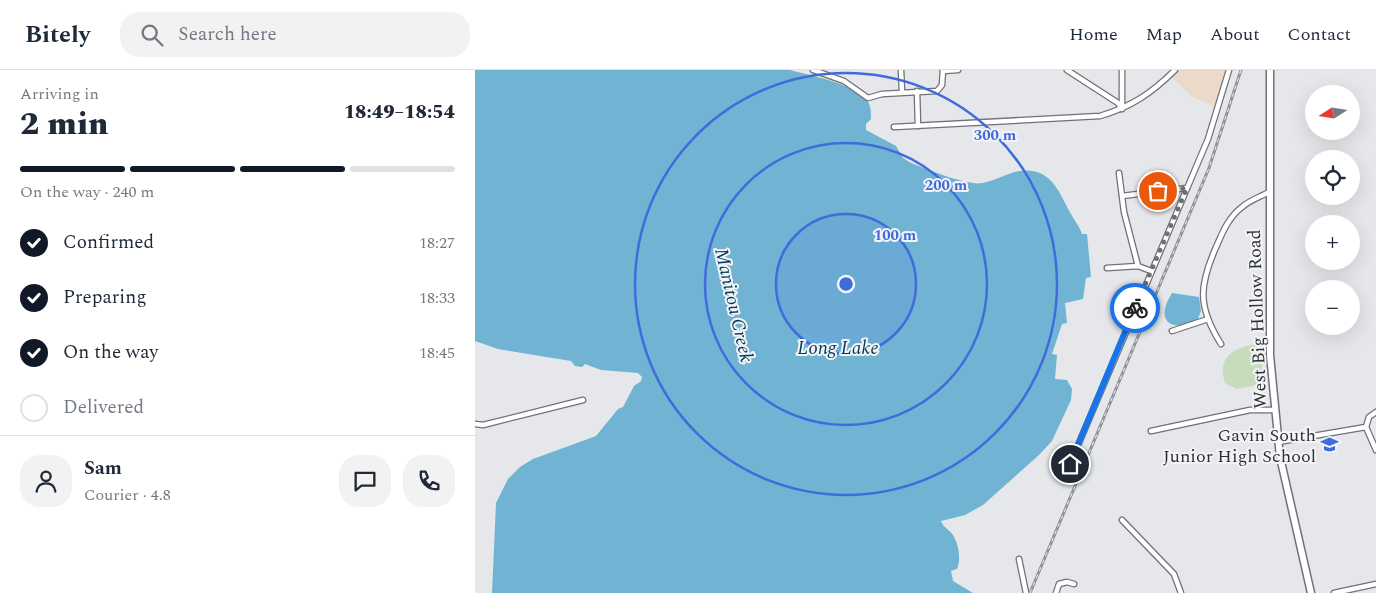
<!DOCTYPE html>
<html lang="en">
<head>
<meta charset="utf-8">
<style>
	:root { --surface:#fff; --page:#f2f2f3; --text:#1f2937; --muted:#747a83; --line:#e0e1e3; --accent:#111827 }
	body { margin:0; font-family:Spectral,serif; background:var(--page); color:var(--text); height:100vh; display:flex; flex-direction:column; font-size:19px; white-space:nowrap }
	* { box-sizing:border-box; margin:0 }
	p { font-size:16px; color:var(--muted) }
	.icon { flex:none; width:28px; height:28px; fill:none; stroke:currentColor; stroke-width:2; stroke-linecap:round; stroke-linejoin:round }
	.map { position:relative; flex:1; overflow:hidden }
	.side { display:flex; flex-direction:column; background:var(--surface); width:475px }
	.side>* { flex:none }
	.needle { width:32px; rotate:258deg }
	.controls { position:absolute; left:830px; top:15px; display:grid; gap:10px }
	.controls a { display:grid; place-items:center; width:55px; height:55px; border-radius:50%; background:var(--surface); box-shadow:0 5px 20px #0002; font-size:25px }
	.pin { position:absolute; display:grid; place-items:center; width:42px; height:42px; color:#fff; margin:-21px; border:2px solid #fff; border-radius:50%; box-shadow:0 1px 5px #0007 }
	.courier { position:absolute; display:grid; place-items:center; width:50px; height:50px; margin:-25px; border:4px solid #1a73e8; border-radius:50%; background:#fff; color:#222; box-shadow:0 1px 6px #0007 }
	.headline em { font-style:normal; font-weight:800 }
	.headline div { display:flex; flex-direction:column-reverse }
	.headline { display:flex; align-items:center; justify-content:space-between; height:85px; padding:0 20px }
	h1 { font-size:32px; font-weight:800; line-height:38px }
	.bar { display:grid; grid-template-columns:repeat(4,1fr); gap:8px 5px; align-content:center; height:60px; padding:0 20px }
	.bar i { height:6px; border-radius:4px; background:var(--line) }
	.bar .selected { background:var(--accent) }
	.bar p { grid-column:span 4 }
	.line { display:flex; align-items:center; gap:12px; padding:0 20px; border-top:1px solid var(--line) }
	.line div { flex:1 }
	.round { display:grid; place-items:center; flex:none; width:52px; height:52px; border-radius:20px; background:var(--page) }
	ol { padding:0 20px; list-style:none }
	li { display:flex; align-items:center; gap:15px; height:55px }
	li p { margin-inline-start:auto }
	li .icon { padding:5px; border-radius:50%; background:var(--accent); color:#fff; stroke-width:4 }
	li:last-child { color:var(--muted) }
	li i { width:28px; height:28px; border:2px solid var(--line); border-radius:50% }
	header { display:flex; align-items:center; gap:30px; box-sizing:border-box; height:70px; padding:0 25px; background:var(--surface); border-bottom:1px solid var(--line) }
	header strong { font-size:24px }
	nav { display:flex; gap:28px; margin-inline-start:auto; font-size:18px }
	.search { width:350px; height:45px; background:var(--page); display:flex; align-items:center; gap:12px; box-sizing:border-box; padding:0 18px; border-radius:20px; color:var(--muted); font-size:19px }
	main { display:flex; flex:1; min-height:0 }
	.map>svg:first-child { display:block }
</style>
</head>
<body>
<header>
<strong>Bitely</strong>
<div class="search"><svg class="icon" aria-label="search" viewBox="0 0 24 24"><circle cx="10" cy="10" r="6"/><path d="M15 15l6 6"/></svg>Search here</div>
<nav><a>Home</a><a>Map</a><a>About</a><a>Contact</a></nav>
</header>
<main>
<section class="side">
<div class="headline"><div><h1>2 min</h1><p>Arriving in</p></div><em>18:49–18:54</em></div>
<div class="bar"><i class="selected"></i><i class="selected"></i><i class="selected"></i><i></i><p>On the way · 240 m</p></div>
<ol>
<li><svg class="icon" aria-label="check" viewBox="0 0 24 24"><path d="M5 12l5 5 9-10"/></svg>Confirmed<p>18:27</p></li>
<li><svg class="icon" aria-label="check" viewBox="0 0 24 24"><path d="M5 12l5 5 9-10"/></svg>Preparing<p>18:33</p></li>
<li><svg class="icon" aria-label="check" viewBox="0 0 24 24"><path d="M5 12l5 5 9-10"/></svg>On the way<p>18:45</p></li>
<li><i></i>Delivered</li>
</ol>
<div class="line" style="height:90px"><a class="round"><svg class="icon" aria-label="person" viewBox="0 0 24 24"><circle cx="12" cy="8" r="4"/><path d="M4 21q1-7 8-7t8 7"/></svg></a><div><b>Sam</b><p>Courier · 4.8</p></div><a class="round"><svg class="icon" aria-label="chat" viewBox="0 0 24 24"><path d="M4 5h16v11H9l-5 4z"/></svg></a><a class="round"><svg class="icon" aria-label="phone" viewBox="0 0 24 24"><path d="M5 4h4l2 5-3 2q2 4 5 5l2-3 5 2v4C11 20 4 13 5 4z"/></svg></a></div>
</section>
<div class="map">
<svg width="901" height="523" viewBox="0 0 901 523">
	<rect width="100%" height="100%" fill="#e5e7eb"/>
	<polygon fill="#ebdac9" points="700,0 754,0 743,38 717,27 695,5"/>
	<path fill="#c7dcba" d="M 776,275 L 781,276 L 788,289 L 786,305 L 789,307 L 786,314 L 762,319 L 750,313 C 743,290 754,280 776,275 Z"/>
	<polygon fill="#e7deb8" points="337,0 369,11 384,24 366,15 336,6"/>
	<g fill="#71b3d3">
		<path d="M 0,0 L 315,0 C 336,6 378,13 392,30 C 396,36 396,42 396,49 L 391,54 L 391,60 L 421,76 L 428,88 L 436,93 C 455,100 477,110 498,113 C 513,116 530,103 545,101 C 577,97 584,123 596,144 C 600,152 604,155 607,164 L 612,164 L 616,207 L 611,208 L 608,229 L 590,233 L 592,253 L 587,254 L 577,284 L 582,285 L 580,309 L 592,310 L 597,319 L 596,330 L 577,371 L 564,385 L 508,435 L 490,445 L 466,451 C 469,459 476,460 479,467 C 484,476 486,490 482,499 L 476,501 L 478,511 L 498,523 L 17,523 L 21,433 L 33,409 L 45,397 L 58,389 L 121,366 L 143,339 L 148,337 L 159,316 L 166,311 L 167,307 L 163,303 L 126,300 L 110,294 L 107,297 L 100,296 L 96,291 L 23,279 L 0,271 Z"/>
		<path d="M 697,223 L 724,227 L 726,241 L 723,249 C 696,264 679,251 697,223 Z"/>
	</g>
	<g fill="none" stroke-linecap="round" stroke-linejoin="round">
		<defs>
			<g id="minor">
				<polyline points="338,0 369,11 393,28 407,24 462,21 467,15 468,0"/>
				<polyline points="426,0 427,22"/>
				<polyline points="592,0 643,33 647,39"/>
				<polyline points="647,0 647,37"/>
				<polyline points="468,1 483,0"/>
				<polyline points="442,21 443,56"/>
				<path d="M 419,57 L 625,46 C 656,37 677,23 700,0"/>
				<polyline points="644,103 649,142 663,196"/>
				<polyline points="647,126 712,118"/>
				<polyline points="632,198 663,196 676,201"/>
				<polyline points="697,261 733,249"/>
				<path d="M 746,274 C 722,236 724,215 742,175 C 748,161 754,147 767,137 C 775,130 785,127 794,122"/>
				<polyline points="901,342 894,347 891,357 901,380"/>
				<polyline points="0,354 8,355 108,330"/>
				<polyline points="676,361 775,340 799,340"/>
				<polyline points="803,372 891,357"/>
				<polyline points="595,394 733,69 754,0"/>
				<polyline points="647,450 699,504 706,523"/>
				<polyline points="544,489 551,523"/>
				<polyline points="581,523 584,514 592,512 599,514"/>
				<polyline points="859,523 901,514"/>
			</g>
			<polyline id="secondary" points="795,0 795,285 805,387 836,523"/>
		</defs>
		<use href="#minor" stroke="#6f7175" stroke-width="7"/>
		<use href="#secondary" stroke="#6f7175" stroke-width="9"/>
		<use href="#minor" stroke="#fff" stroke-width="4.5"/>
		<use href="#secondary" stroke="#fff" stroke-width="6"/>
		<defs>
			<polyline id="rail" points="555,523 734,98 766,0"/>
		</defs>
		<use href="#rail" stroke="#919396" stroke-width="3"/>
		<use href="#rail" stroke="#f2f4f9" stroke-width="1" stroke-dasharray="4" stroke-linecap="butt"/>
	</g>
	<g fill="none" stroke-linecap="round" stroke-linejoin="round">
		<polyline stroke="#6f7072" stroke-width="5" stroke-dasharray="0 9" points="660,238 712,118 683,121"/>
		<polyline stroke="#1a73e8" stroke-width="6" points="595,394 660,238"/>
	</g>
	<circle cx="371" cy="214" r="70" fill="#406bdc" fill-opacity=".12"/>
	<g fill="none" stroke="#406bdc" stroke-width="2.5">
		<circle cx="371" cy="214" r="70"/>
		<circle cx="371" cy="214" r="141"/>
		<circle cx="371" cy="214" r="211"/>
	</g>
	<defs>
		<symbol id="school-bare" viewBox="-9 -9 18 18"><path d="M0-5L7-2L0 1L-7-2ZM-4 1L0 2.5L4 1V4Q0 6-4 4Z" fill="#406bdc" stroke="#f2f4f9" stroke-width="2.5" paint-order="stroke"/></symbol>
	</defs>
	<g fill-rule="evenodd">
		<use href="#school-bare" x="842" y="362" width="25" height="25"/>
	</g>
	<g text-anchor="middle" stroke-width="4" stroke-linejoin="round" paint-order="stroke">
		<g font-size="18" fill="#2f3031" stroke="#f2f4f9">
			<text transform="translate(782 249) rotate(-92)" y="6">West Big Hollow Road</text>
		</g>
		<g font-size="18" fill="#2f3031" stroke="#f2f4f9" text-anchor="end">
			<text x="841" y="371">Gavin South<tspan x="841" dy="21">Junior High School</tspan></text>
		</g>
		<g font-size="19" font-style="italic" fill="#003b51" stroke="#f2f4f9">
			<text transform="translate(260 235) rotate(77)" y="7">Manitou Creek</text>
			<text x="363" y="284">Long Lake</text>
		</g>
	</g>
	<circle cx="371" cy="214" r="8" fill="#406bdc" stroke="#f2f4f9" stroke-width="2.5"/>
	<g font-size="15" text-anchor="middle" font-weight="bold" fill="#406bdc" stroke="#f2f4f9" stroke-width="4" stroke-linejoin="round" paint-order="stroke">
		<text x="520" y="70">300 m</text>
		<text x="471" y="120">200 m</text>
		<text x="420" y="170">100 m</text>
	</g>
</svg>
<div class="controls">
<a><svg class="needle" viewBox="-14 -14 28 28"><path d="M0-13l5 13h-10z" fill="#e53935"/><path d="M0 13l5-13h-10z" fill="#747a83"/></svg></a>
<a><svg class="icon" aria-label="locate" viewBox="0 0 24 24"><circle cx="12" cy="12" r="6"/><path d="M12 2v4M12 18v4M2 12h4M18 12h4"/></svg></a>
<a>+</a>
<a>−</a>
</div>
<div class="pin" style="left:683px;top:121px;background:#ea580c"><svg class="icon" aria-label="bag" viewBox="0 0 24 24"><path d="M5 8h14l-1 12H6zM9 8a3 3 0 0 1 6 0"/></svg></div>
<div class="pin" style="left:595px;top:394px;background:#1f2937"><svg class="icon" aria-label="home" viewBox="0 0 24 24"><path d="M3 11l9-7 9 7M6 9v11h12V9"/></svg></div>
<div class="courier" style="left:660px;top:238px"><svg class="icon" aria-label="bike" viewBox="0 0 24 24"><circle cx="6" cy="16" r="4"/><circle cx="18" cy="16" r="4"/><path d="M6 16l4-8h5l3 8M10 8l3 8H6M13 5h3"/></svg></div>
</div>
</main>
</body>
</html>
